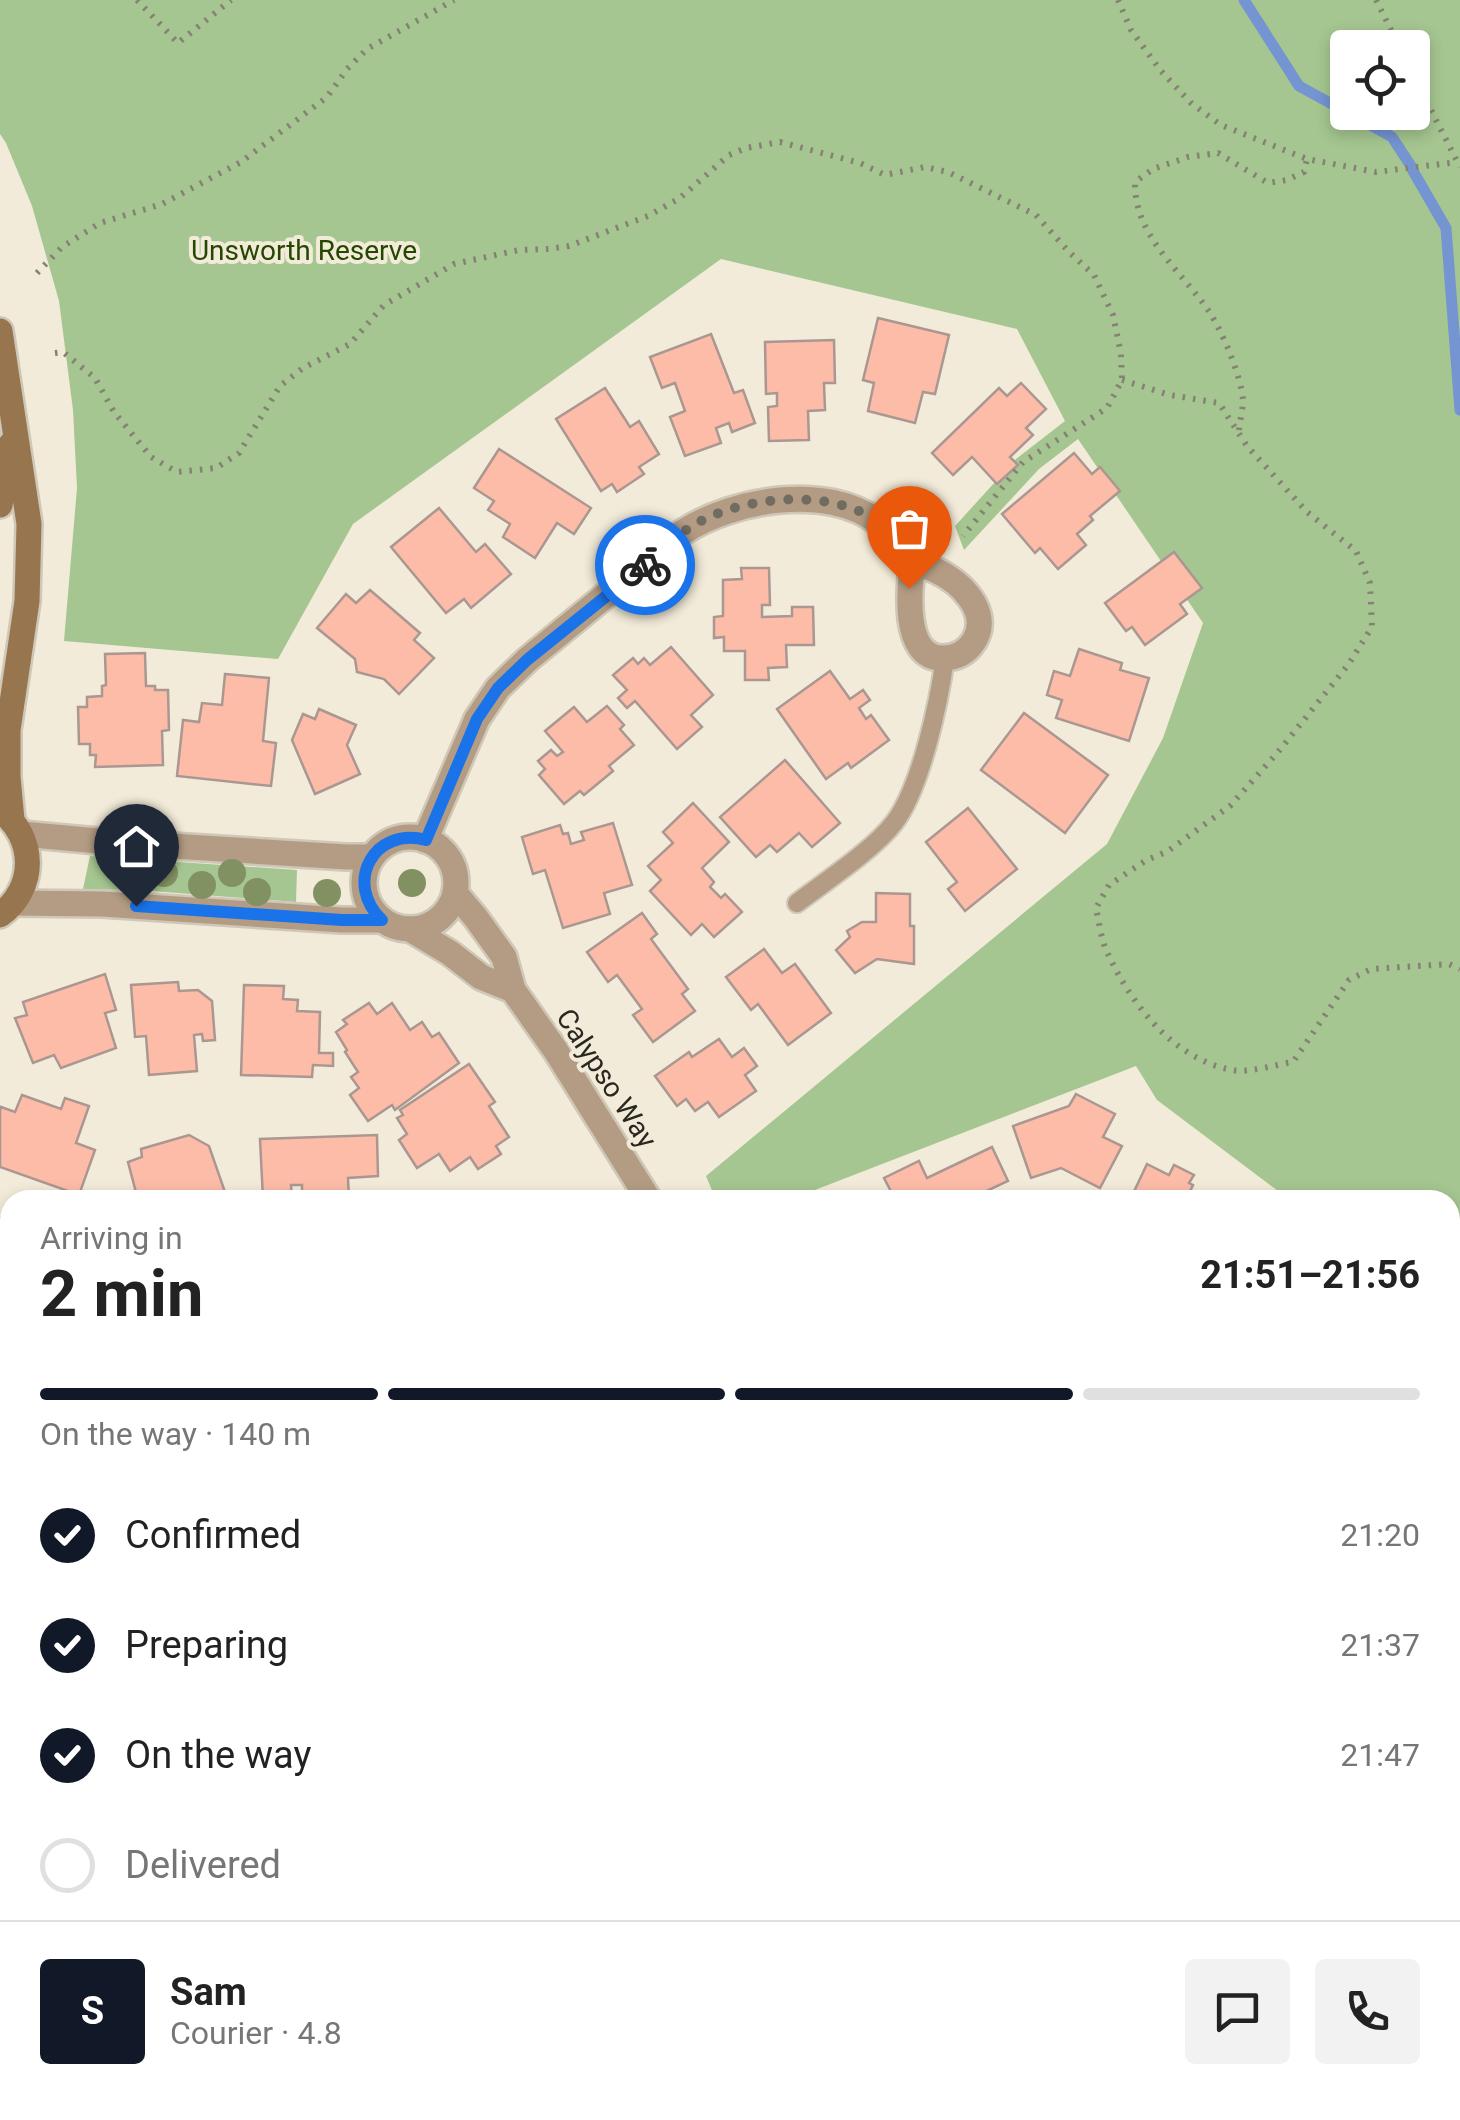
<!DOCTYPE html>
<html lang="en">
<head>
<meta charset="utf-8">
<style>
	:root { --surface:#fff; --page:#f2f2f2; --text:#222; --muted:#767676; --line:#e0e0e0; --accent:#111827 }
	body { margin:0; font-family:Roboto,sans-serif; background:var(--page); color:var(--text); height:100vh; display:flex; flex-direction:column; font-size:38px; white-space:nowrap }
	* { box-sizing:border-box; margin:0 }
	p { font-size:32px; color:var(--muted) }
	.icon { flex:none; width:55px; height:55px; fill:none; stroke:currentColor; stroke-width:2; stroke-linecap:round; stroke-linejoin:round }
	.map { position:relative; flex:1; overflow:hidden }
	.sheet { position:absolute; left:0px; top:1190px; width:1460px; height:930px; display:flex; flex-direction:column; background:var(--surface); border-radius:30px 30px 0 0; box-shadow:0 5px 15px #0003 }
	.sheet>* { flex:none }
	.fabs { position:absolute; left:1330px; top:30px; display:grid; gap:20px }
	.fabs a { display:grid; place-items:center; width:100px; height:100px; border-radius:10px; background:var(--surface); box-shadow:0 5px 15px #0003; font-size:50px }
	.pin { position:absolute; display:grid; place-items:center; width:85px; height:85px; color:#fff; margin:-102px -42px; border-radius:50% 50% 50% 0; rotate:-45deg; box-shadow:0 0 10px #0007 }
	.pin .icon { rotate:45deg }
	.courier { position:absolute; display:grid; place-items:center; width:100px; height:100px; margin:-50px; border:8px solid #1a73e8; border-radius:50%; background:#fff; color:#222; box-shadow:0 2px 12px #0007 }
	.head em { font-style:normal; font-weight:700 }
	.head div { display:flex; flex-direction:column-reverse }
	.head { display:flex; align-items:center; justify-content:space-between; height:170px; padding:0 40px }
	h1 { font-size:65px; font-weight:700; line-height:75px }
	.bar { display:grid; grid-template-columns:repeat(4,1fr); gap:15px 10px; align-content:center; height:120px; padding:0 40px }
	.bar i { height:12px; border-radius:8px; background:var(--line) }
	.bar .selected { background:var(--accent) }
	.bar p { grid-column:span 4 }
	.line { display:flex; align-items:center; gap:25px; padding:0 40px; border-top:2px solid var(--line) }
	.line div { flex:1 }
	.round { display:grid; place-items:center; flex:none; width:105px; height:105px; border-radius:10px; background:var(--page) }
	ol { padding:0 40px; list-style:none }
	li { display:flex; align-items:center; gap:30px; height:110px }
	li p { margin-inline-start:auto }
	li .icon { padding:10px; border-radius:50%; background:var(--accent); color:#fff; stroke-width:4 }
	li:last-child { color:var(--muted) }
	li i { width:55px; height:55px; border:5px solid var(--line); border-radius:50% }
	.map>svg:first-child { display:block }
</style>
</head>
<body>
<div class="map">
<svg width="1460" height="2120" viewBox="0 0 1460 2120">
	<rect width="100%" height="100%" fill="#f3ebd9"/>
	<g fill="#a5c690" fill-rule="evenodd">
		<path d="M 0,0 L 1460,0 L 1460,1329 L 1450,1322 L 1450,1200 L 1290,1200 L 1157,1100 L 1136,1066 L 789,1200 L 716,1200 L 706,1176 L 1107,844 L 1163,738 L 1203,623 L 1078,439 L 1039,469 L 964,550 L 955,526 L 1016,459 L 1065,421 L 1017,329 L 721,259 L 353,524 L 278,659 L 64,641 L 77,488 L 73,410 L 59,301 L 32,206 L 6,143 L 0,134 ZM 1348,48 L 1412,48 L 1412,112 L 1348,112 Z"/>
		<polygon points="90,856 297,870 296,902 137,890 83,889"/>
		<polygon points="279,2110 803,2110 812,2120 270,2120"/>
	</g>
	<g fill="none" stroke-linecap="round" stroke-linejoin="round">
		<g stroke="#7594d2" stroke-width="11">
			<polyline points="1244,0 1299,86 1392,137 1411,166"/>
			<polyline points="1413,171 1446,228 1460,410"/>
		</g>
	</g>
	<g fill="#fcbca8" stroke="#ab9791" stroke-width="2.5">
		<polygon points="878,318 949,335 935,394 923,392 915,423 868,411 874,383 863,380"/>
		<polygon points="711,334 734,393 743,390 755,423 732,432 729,423 716,428 721,443 685,456 670,417 685,411 675,383 662,388 650,357"/>
		<polygon points="834,340 835,383 824,383 825,410 808,411 809,440 769,441 768,407 777,406 777,393 766,394 765,342"/>
		<polygon points="1021,383 1046,409 1026,428 1033,435 1010,457 1018,465 997,484 972,457 953,475 932,453 999,388 1007,396"/>
		<polygon points="605,388 630,427 639,421 659,454 639,467 644,474 617,492 612,484 601,491 556,419"/>
		<polygon points="499,449 591,508 574,534 557,523 535,558 503,537 510,524 488,510 494,501 474,488"/>
		<polygon points="1074,453 1092,474 1100,467 1120,491 1090,516 1093,520 1077,534 1086,545 1058,569 1040,548 1035,553 1002,514"/>
		<polygon points="439,508 476,552 485,544 511,574 471,608 464,599 446,613 391,547"/>
		<polygon points="1174,552 1202,588 1180,604 1187,614 1145,645 1132,627 1126,631 1105,603"/>
		<polygon points="741,568 769,568 770,605 762,605 762,617 792,616 792,607 813,607 814,645 786,645 787,667 768,668 769,680 745,680 745,651 724,651 724,637 714,638 714,617 723,616 723,580 742,579"/>
		<polygon points="370,590 420,633 414,640 434,658 399,694 384,679 357,672 355,659 317,628 346,594 356,603"/>
		<polygon points="671,647 713,695 691,715 702,727 677,749 635,701 627,708 618,698 627,690 613,675 633,658 638,664 644,658 650,665"/>
		<polygon points="1079,649 1122,663 1120,670 1149,678 1129,741 1056,718 1062,700 1047,695 1054,671 1070,676"/>
		<polygon points="145,653 146,686 155,686 155,690 168,690 169,730 162,731 163,765 95,767 96,755 90,755 90,744 79,744 78,707 87,707 87,697 102,696 102,686 106,685 105,654"/>
		<polygon points="830,671 850,699 863,690 870,700 859,708 866,719 871,715 889,740 851,768 848,763 826,779 777,709"/>
		<polygon points="225,674 269,678 263,741 276,743 271,786 177,776 183,720 199,722 202,703 222,705"/>
		<polygon points="607,706 624,725 620,729 634,745 609,766 613,771 584,795 580,791 564,804 539,775 545,769 538,761 551,750 557,756 563,752 545,731 574,707 587,722"/>
		<polygon points="319,709 356,725 347,745 360,774 315,794 292,740 303,714 315,719"/>
		<polygon points="1024,713 1108,775 1065,833 981,770"/>
		<polygon points="785,760 840,823 812,847 799,833 777,852 770,845 756,857 720,817"/>
		<polygon points="693,803 729,842 702,868 714,882 710,887 721,898 725,894 742,912 714,937 702,924 691,935 650,891 661,880 648,866 673,843 663,832"/>
		<polygon points="968,808 1017,869 965,911 948,889 957,882 926,842"/>
		<polygon points="613,823 632,885 604,893 610,914 563,928 545,870 533,874 522,837 560,825 563,834 568,833 571,844 584,840 581,832"/>
		<polygon points="876,893 910,894 910,926 914,926 914,964 877,959 855,973 836,950 850,937 847,931 862,922 876,922"/>
		<polygon points="642,913 657,934 651,939 688,989 682,994 695,1011 653,1042 633,1015 642,1009 617,975 608,982 587,952"/>
		<polygon points="764,949 782,973 795,964 831,1013 788,1045 758,1004 751,1010 726,977"/>
		<polygon points="105,974 116,1010 105,1013 116,1048 61,1068 54,1055 33,1063 15,1018 27,1015 23,1002"/>
		<polygon points="178,982 179,991 198,990 212,1001 215,1040 203,1041 202,1034 194,1035 197,1071 149,1075 146,1036 135,1037 131,985"/>
		<polygon points="244,985 284,986 283,999 298,1000 297,1011 320,1012 319,1053 333,1053 333,1066 313,1065 312,1077 241,1075"/>
		<polygon points="369,1003 377,1014 392,1003 410,1030 422,1022 432,1037 439,1033 459,1063 395,1110 392,1105 368,1121 350,1095 359,1088 351,1077 358,1072 345,1052 347,1050 336,1032 347,1024 343,1020"/>
		<polygon points="719,1039 732,1057 744,1048 757,1066 745,1075 756,1091 719,1117 708,1102 695,1111 686,1099 677,1106 655,1076 689,1052 692,1057"/>
		<polygon points="469,1064 495,1102 489,1106 509,1137 496,1146 501,1154 478,1169 470,1157 450,1171 439,1154 417,1168 399,1140 407,1134 397,1118 403,1115 400,1110"/>
		<polygon points="1076,1094 1115,1114 1103,1137 1122,1146 1100,1188 1061,1168 1031,1178 1013,1126 1069,1106"/>
		<polygon points="22,1095 61,1109 65,1098 89,1106 76,1143 95,1150 79,1195 0,1167 0,1111 1,1107 15,1112"/>
		<polygon points="189,1135 209,1146 225,1192 204,1200 138,1200 128,1162 142,1157 141,1149"/>
		<polygon points="377,1135 378,1176 348,1178 349,1200 302,1200 302,1185 291,1185 292,1198 263,1199 260,1139"/>
		<polygon points="992,1147 1008,1181 982,1193 981,1200 892,1200 895,1199 884,1178 919,1161 927,1178"/>
		<polygon points="1147,1164 1169,1175 1174,1165 1194,1175 1189,1183 1193,1185 1186,1200 1130,1200"/>
		<polygon points="0,1218 10,1222 10,1275 5,1289 0,1287"/>
		<polygon points="8,1512 10,1605 0,1605 0,1513"/>
		<polygon points="10,1731 10,1780 0,1771 0,1742"/>
		<polygon points="0,1845 10,1855 10,1935 1,1943"/>
		<polygon points="2,2040 10,2048 10,2105 0,2116 0,2042"/>
		<polygon points="130,2110 244,2110 235,2120 141,2120"/>
		<polygon points="833,2110 952,2110 956,2113 949,2120 833,2120 828,2115"/>
		<rect x="1048" y="2110" width="64" height="10"/>
		<polygon points="1307,2110 1362,2110 1355,2120 1300,2120"/>
	</g>
	<g fill="none" stroke-linecap="round" stroke-linejoin="round">
		<defs>
			<path id="service" d="M 797,903 C 826,881 873,850 894,823 C 921,788 939,702 945,658"/>
			<g id="minor">
				<polyline points="22,834 109,842 346,857 372,857"/>
				<circle cx="410" cy="883" r="46"/>
				<path d="M 425,840 L 477,719 L 498,688 L 527,660 L 683,532 C 734,499 827,483 878,522 C 893,533 899,553 914,562 C 920,566 929,567 935,570 C 960,581 992,612 974,641 C 967,652 957,658 943,658 C 902,659 909,588 913,562"/>
				<polyline points="455,893 476,918 504,957 513,990 556,1051 649,1200"/>
				<polyline points="13,903 102,904 342,920 382,920"/>
				<polyline points="410,929 450,953 481,977 513,990"/>
			</g>
			<g id="secondary">
				<polyline points="0,331 29,524 27,601 8,730 8,777 12,820"/>
				<polyline points="0,505 11,444"/>
				<path d="M 0,810 C 36,837 37,888 0,915"/>
			</g>
		</defs>
		<use href="#service" stroke="#cfc8b8" stroke-width="22"/>
		<use href="#minor" stroke="#cfc8b8" stroke-width="30"/>
		<use href="#secondary" stroke="#cfc8b8" stroke-width="30"/>
		<g stroke="#868175" stroke-width="6" stroke-dasharray="2.5 8" stroke-linecap="butt">
			<polyline points="137,0 178,43 231,0"/>
			<polyline points="1118,0 1131,30 1161,71 1191,103 1221,125 1307,159 1376,172 1457,162"/>
			<polyline points="1376,0 1400,48"/>
			<polyline points="1412,73 1460,167"/>
			<polyline points="37,273 62,247 100,223 162,204 241,162 327,97 347,69 367,49 454,0"/>
			<polyline points="55,353 63,352 95,378 114,412 151,457 177,472 216,468 239,453 280,386 303,368 350,344 384,305 454,264 519,250 549,249 569,246 648,216 680,198 729,155 746,148 780,142 860,163 885,175 925,167 948,172 1036,215 1070,253 1094,275 1113,315 1121,354 1122,380 1107,408 1023,462 963,536"/>
			<path d="M 1122,380 L 1170,395 L 1219,403 L 1247,446 L 1307,512 L 1356,551 L 1370,583 L 1372,627 L 1348,665 L 1278,752 L 1230,806 L 1168,851 L 1145,861 L 1109,885 L 1096,908 C 1099,922 1101,939 1107,952 C 1131,1004 1173,1059 1232,1070 C 1250,1073 1274,1065 1293,1062 L 1349,980 L 1371,969 L 1449,964 L 1460,969"/>
			<path d="M 1239,430 C 1240,420 1243,409 1243,400 C 1241,376 1223,333 1210,313 C 1182,271 1134,237 1135,182 L 1153,169 L 1188,157 L 1218,153 L 1268,183 L 1287,180 L 1304,172 L 1307,159"/>
			<polyline points="1450,1482 1460,1483"/>
			<polyline points="672,2110 681,2120"/>
			<polyline points="486,2120 495,2110"/>
		</g>
		<use href="#service" stroke="#b39c83" stroke-width="18"/>
		<use href="#minor" stroke="#b39c83" stroke-width="25"/>
		<use href="#secondary" stroke="#97754f" stroke-width="25"/>
	</g>
	<g fill="#829162">
		<circle cx="164" cy="873" r="14"/>
		<circle cx="232" cy="873" r="14"/>
		<circle cx="136" cy="874" r="14"/>
		<circle cx="412" cy="883" r="14"/>
		<circle cx="202" cy="885" r="14"/>
		<circle cx="257" cy="892" r="14"/>
		<circle cx="327" cy="893" r="14"/>
	</g>
	<g fill="none" stroke-linecap="round" stroke-linejoin="round">
		<path stroke="#706c61" stroke-width="10" stroke-dasharray="0 18" d="M 645,565 C 662,550 679,533 699,522 C 747,496 832,488 878,522 C 892,532 901,549 914,562 L 909,588"/>
		<path stroke="#1a73e8" stroke-width="12" d="M 136,906 L 342,920 L 382,920 C 343,883 374,826 426,840 L 477,719 L 498,688 L 527,660 L 645,565"/>
	</g>
	<g text-anchor="middle" stroke-width="8" stroke-linejoin="round" paint-order="stroke">
		<g font-size="28" fill="#254800" stroke="#f3ebd9">
			<text x="304" y="260">Unsworth Reserve</text>
		</g>
		<g font-size="28" fill="#292720" stroke="#f3ebd9">
			<text transform="translate(607 1078) rotate(57)" y="10">Calypso Way</text>
		</g>
	</g>
</svg>
<div class="fabs">
<a><svg class="icon" aria-label="locate" viewBox="0 0 24 24"><circle cx="12" cy="12" r="6"/><path d="M12 2v4M12 18v4M2 12h4M18 12h4"/></svg></a>
</div>
<div class="pin" style="left:909px;top:588px;background:#ea580c"><svg class="icon" aria-label="bag" viewBox="0 0 24 24"><path d="M5 8h14l-1 12H6zM9 8a3 3 0 0 1 6 0"/></svg></div>
<div class="pin" style="left:136px;top:906px;background:#1f2937"><svg class="icon" aria-label="home" viewBox="0 0 24 24"><path d="M3 11l9-7 9 7M6 9v11h12V9"/></svg></div>
<div class="courier" style="left:645px;top:565px"><svg class="icon" aria-label="bike" viewBox="0 0 24 24"><circle cx="6" cy="16" r="4"/><circle cx="18" cy="16" r="4"/><path d="M6 16l4-8h5l3 8M10 8l3 8H6M13 5h3"/></svg></div>
<section class="sheet">
<div class="head"><div><h1>2 min</h1><p>Arriving in</p></div><em>21:51–21:56</em></div>
<div class="bar"><i class="selected"></i><i class="selected"></i><i class="selected"></i><i></i><p>On the way · 140 m</p></div>
<ol>
<li><svg class="icon" aria-label="check" viewBox="0 0 24 24"><path d="M5 12l5 5 9-10"/></svg>Confirmed<p>21:20</p></li>
<li><svg class="icon" aria-label="check" viewBox="0 0 24 24"><path d="M5 12l5 5 9-10"/></svg>Preparing<p>21:37</p></li>
<li><svg class="icon" aria-label="check" viewBox="0 0 24 24"><path d="M5 12l5 5 9-10"/></svg>On the way<p>21:47</p></li>
<li><i></i>Delivered</li>
</ol>
<div class="line" style="height:180px"><b class="round" style="background:var(--accent);color:#fff">S</b><div><b>Sam</b><p>Courier · 4.8</p></div><a class="round"><svg class="icon" aria-label="chat" viewBox="0 0 24 24"><path d="M4 5h16v11H9l-5 4z"/></svg></a><a class="round"><svg class="icon" aria-label="phone" viewBox="0 0 24 24"><path d="M5 4h4l2 5-3 2q2 4 5 5l2-3 5 2v4C11 20 4 13 5 4z"/></svg></a></div>
</section>
</div>
</body>
</html>
